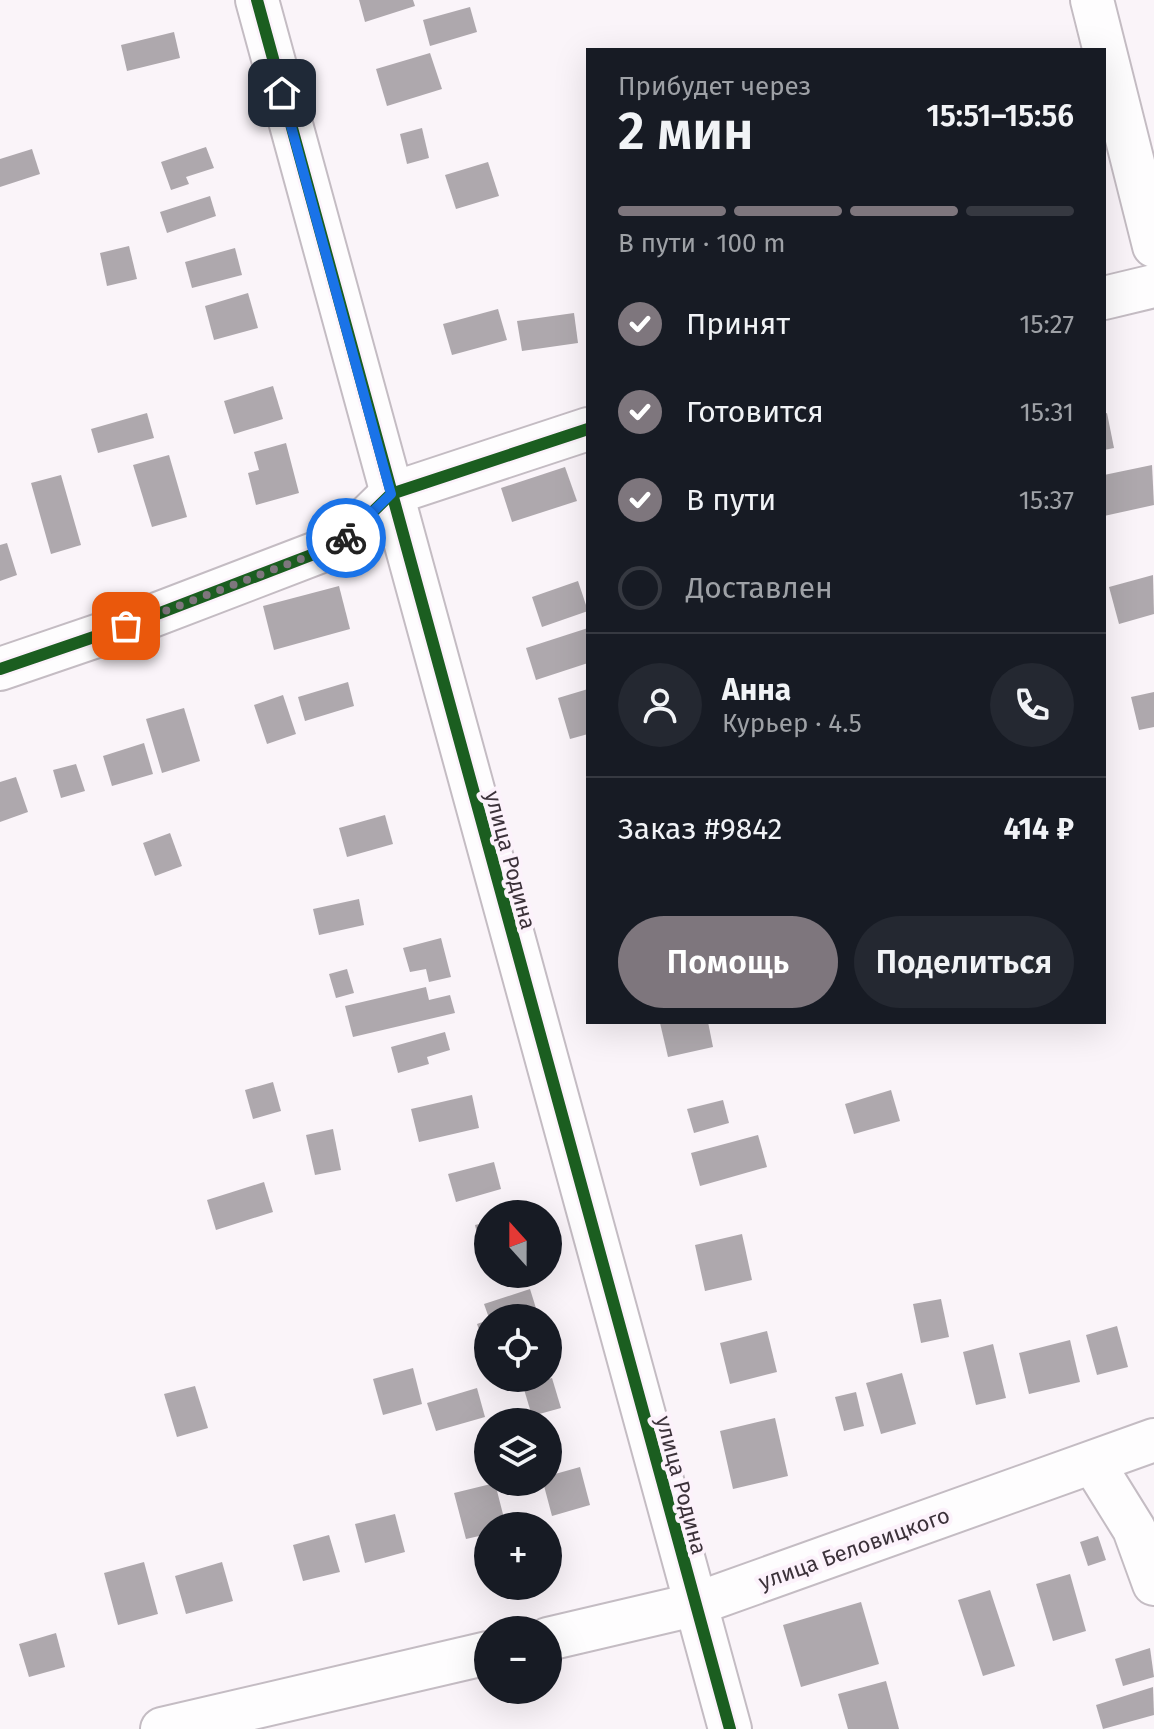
<!DOCTYPE html>
<html lang="ru">
<head>
<meta charset="utf-8">
<style>
	:root { --surface:#171b24; --page:#242831; --text:#f1f3f6; --muted:#9ea1a6; --line:#363941; --accent:#7e767d }
	body { margin:0; font-family:"Fira Sans",sans-serif; background:var(--page); color:var(--text); height:100vh; display:flex; flex-direction:column; font-size:30px; white-space:nowrap }
	* { box-sizing:border-box; margin:0 }
	p { font-size:26px; color:var(--muted) }
	.icon { flex:none; width:44px; height:44px; fill:none; stroke:currentColor; stroke-width:2; stroke-linecap:round; stroke-linejoin:round }
	.map { position:relative; flex:1; overflow:hidden }
	.side { position:absolute; left:586px; top:48px; width:520px; height:976px; display:flex; flex-direction:column; background:var(--surface); border-radius:0px; box-shadow:0 8px 32px #0002 }
	.side>* { flex:none }
	.needle { width:52px; rotate:339deg }
	.fabs { position:absolute; left:474px; top:1200px; display:grid; gap:16px }
	.fabs a { display:grid; place-items:center; width:88px; height:88px; border-radius:50%; background:var(--surface); box-shadow:0 8px 32px #0002; font-size:40px }
	.pin { position:absolute; display:grid; place-items:center; width:68px; height:68px; color:#fff; margin:-34px; border-radius:16px; box-shadow:0 4px 12px #0006 }
	.courier { position:absolute; display:grid; place-items:center; width:80px; height:80px; margin:-40px; border:6px solid #1a73e8; border-radius:50%; background:#fff; color:#222; box-shadow:0 2px 10px #0007 }
	.summary em { font-style:normal; font-weight:600 }
	.summary div { display:flex; flex-direction:column-reverse }
	.summary { display:flex; align-items:center; justify-content:space-between; height:136px; padding:0 32px }
	h1 { font-size:52px; font-weight:600; line-height:60px }
	.bar { display:grid; grid-template-columns:repeat(4,1fr); gap:12px 8px; align-content:center; height:96px; padding:0 32px }
	.bar i { height:10px; border-radius:6px; background:var(--line) }
	.bar .active { background:var(--accent) }
	.bar p { grid-column:span 4 }
	.line { display:flex; align-items:center; gap:20px; padding:0 32px; border-top:2px solid var(--line) }
	.line div { flex:1 }
	.round { display:grid; place-items:center; flex:none; width:84px; height:84px; border-radius:42px; background:var(--page) }
	ol { padding:0 32px; list-style:none }
	li { display:flex; align-items:center; gap:24px; height:88px }
	li p { margin-inline-start:auto }
	li .icon { padding:8px; border-radius:50%; background:var(--accent); color:#fff; stroke-width:4 }
	li:last-child { color:var(--muted) }
	li i { width:44px; height:44px; border:4px solid var(--line); border-radius:50% }
	.action { display:flex; gap:16px; margin-top:auto; padding:16px 32px }
	.action a { flex:1; height:92px; border-radius:48px; background:var(--accent); color:#fff; font-size:32px; font-weight:600; line-height:92px; text-align:center }
	.action a+a { background:var(--page); color:var(--text) }
	.map>svg:first-child { display:block }
</style>
</head>
<body>
<div class="map">
<svg width="1154" height="1729" viewBox="0 0 1154 1729">
	<rect width="100%" height="100%" fill="#faf4f9"/>
	<g fill="#aea8ad">
		<polygon points="359,0 413,0 415,6 365,22"/>
		<polygon points="470,7 477,32 430,46 423,20"/>
		<polygon points="174,32 180,58 127,71 121,45"/>
		<polygon points="430,53 442,89 387,106 376,69"/>
		<polygon points="422,128 429,158 407,164 400,134"/>
		<polygon points="206,147 214,168 186,177 189,184 171,190 161,162"/>
		<polygon points="32,149 40,174 0,187 0,159"/>
		<polygon points="488,162 499,196 456,209 445,175"/>
		<polygon points="210,196 216,216 167,233 160,212"/>
		<polygon points="129,246 137,279 107,286 100,253"/>
		<polygon points="235,248 242,275 192,288 185,262"/>
		<polygon points="248,293 258,328 214,340 205,306"/>
		<polygon points="498,309 507,340 452,355 443,324"/>
		<polygon points="574,313 578,343 522,351 517,321"/>
		<polygon points="273,386 283,419 234,434 224,401"/>
		<polygon points="147,413 154,438 98,453 91,429"/>
		<polygon points="1107,413 1114,448 1104,450 1104,414"/>
		<polygon points="286,443 299,493 256,505 248,473 259,470 254,452"/>
		<polygon points="169,455 187,517 152,527 133,465"/>
		<polygon points="1152,465 1154,505 1104,516 1104,475"/>
		<polygon points="565,467 577,501 512,522 501,488"/>
		<polygon points="61,475 81,545 51,554 31,483"/>
		<polygon points="7,543 17,575 0,581 0,545"/>
		<polygon points="1153,575 1154,614 1119,624 1109,587"/>
		<polygon points="578,581 588,611 542,627 532,597"/>
		<polygon points="339,586 350,629 274,650 263,606"/>
		<polygon points="588,628 588,663 536,680 526,648"/>
		<polygon points="348,682 354,706 305,721 298,697"/>
		<polygon points="588,689 588,734 570,739 558,698"/>
		<polygon points="1154,692 1154,727 1139,730 1131,697"/>
		<polygon points="283,695 296,734 267,744 254,705"/>
		<polygon points="184,708 200,761 162,773 146,719"/>
		<polygon points="144,743 153,774 112,786 103,756"/>
		<polygon points="76,764 85,791 61,798 53,770"/>
		<polygon points="16,777 28,812 0,822 0,782"/>
		<polygon points="385,815 393,844 347,857 339,828"/>
		<polygon points="170,833 182,866 155,876 143,843"/>
		<polygon points="359,899 364,925 319,935 313,909"/>
		<polygon points="441,938 451,977 429,982 426,969 410,972 403,948"/>
		<polygon points="347,969 354,993 336,998 329,974"/>
		<polygon points="426,987 429,1000 450,995 455,1013 353,1037 345,1006"/>
		<polygon points="708,1022 713,1047 668,1057 660,1023"/>
		<polygon points="445,1032 450,1050 427,1057 429,1064 398,1073 391,1047"/>
		<polygon points="273,1082 281,1111 253,1119 245,1090"/>
		<polygon points="891,1090 900,1121 854,1134 845,1104"/>
		<polygon points="472,1095 479,1128 419,1142 411,1109"/>
		<polygon points="723,1100 729,1123 694,1133 687,1109"/>
		<polygon points="333,1129 341,1170 315,1175 306,1135"/>
		<polygon points="758,1135 767,1167 700,1186 691,1153"/>
		<polygon points="494,1162 501,1189 456,1202 448,1174"/>
		<polygon points="264,1182 273,1212 216,1230 207,1200"/>
		<polygon points="488,1222 488,1254 482,1255 475,1225"/>
		<polygon points="742,1234 752,1280 705,1291 695,1245"/>
		<polygon points="530,1289 539,1318 489,1318 484,1304"/>
		<polygon points="941,1299 949,1337 921,1343 913,1304"/>
		<polygon points="488,1320 488,1340 483,1342 477,1324"/>
		<polygon points="1117,1326 1128,1367 1097,1375 1086,1335"/>
		<polygon points="767,1331 777,1372 730,1384 720,1343"/>
		<polygon points="1070,1340 1080,1382 1029,1394 1019,1353"/>
		<polygon points="993,1344 1006,1398 976,1405 963,1352"/>
		<polygon points="413,1368 422,1404 383,1415 373,1379"/>
		<polygon points="902,1373 916,1424 881,1434 866,1383"/>
		<polygon points="552,1378 561,1408 532,1416 523,1386"/>
		<polygon points="195,1386 208,1428 177,1437 164,1394"/>
		<polygon points="477,1388 485,1417 436,1431 427,1403"/>
		<polygon points="856,1392 864,1426 844,1431 835,1397"/>
		<polygon points="775,1418 788,1476 733,1489 720,1431"/>
		<polygon points="580,1467 590,1505 552,1516 543,1482 548,1482 548,1476"/>
		<polygon points="495,1483 506,1526 488,1526 488,1534 466,1539 454,1493"/>
		<polygon points="395,1514 405,1552 365,1563 355,1524"/>
		<polygon points="329,1535 340,1572 303,1581 293,1545"/>
		<polygon points="1098,1536 1106,1560 1088,1566 1080,1542"/>
		<polygon points="144,1562 158,1614 118,1625 104,1573"/>
		<polygon points="222,1562 233,1601 186,1614 175,1576"/>
		<polygon points="1070,1574 1086,1631 1053,1641 1036,1584"/>
		<polygon points="990,1590 1015,1666 983,1676 958,1600"/>
		<polygon points="861,1602 879,1664 801,1687 783,1625"/>
		<polygon points="56,1633 65,1667 29,1677 19,1644"/>
		<polygon points="1150,1648 1154,1677 1123,1686 1115,1659"/>
		<polygon points="886,1681 899,1729 848,1729 838,1694"/>
		<polygon points="1153,1687 1154,1715 1103,1729 1096,1705"/>
	</g>
	<g fill="none" stroke-linecap="round" stroke-linejoin="round">
		<defs>
			<g id="minor">
				<polyline points="257,0 730,1729"/>
				<polyline points="1092,0 1154,246"/>
				<polyline points="1104,298 1154,286"/>
				<polyline points="0,669 126,626 340,544 391,494 588,429"/>
				<polyline points="1093,1463 1134,1529 1154,1584"/>
				<polyline points="548,1639 693,1605 1154,1440"/>
				<polyline points="162,1729 488,1653"/>
			</g>
		</defs>
		<use href="#minor" stroke="#c4bcc3" stroke-width="46"/>
		<use href="#minor" stroke="#fefdfe" stroke-width="42"/>
		<defs>
			<g id="cycleway">
				<polyline points="257,0 730,1729"/>
				<polyline points="0,669 126,626 340,544 391,494 588,429"/>
			</g>
		</defs>
		<use href="#cycleway" stroke="#fcf2fb" stroke-width="17"/>
		<use href="#cycleway" stroke="#1b5e20" stroke-width="12"/>
	</g>
	<g fill="none" stroke-linecap="round" stroke-linejoin="round">
		<polyline stroke="#7e767d" stroke-width="8" stroke-dasharray="0 14.4" points="126,626 340,544 346,538"/>
		<polyline stroke="#1a73e8" stroke-width="10" points="282,93 391,494 346,538"/>
	</g>
	<g text-anchor="middle" stroke-width="8" stroke-linejoin="round" paint-order="stroke">
		<g font-size="22" fill="#3c323a" stroke="#fcf2fb">
			<text transform="translate(511 860) rotate(75)" y="8">улица Родина</text>
			<text transform="translate(682 1485) rotate(75)" y="8">улица Родина</text>
			<text transform="translate(854 1548) rotate(-20)" y="8">улица Беловицкого</text>
		</g>
	</g>
</svg>
<div class="fabs">
<a><svg class="needle" viewBox="-14 -14 28 28"><path d="M0-13l5 13h-10z" fill="#e53935"/><path d="M0 13l5-13h-10z" fill="#9ea1a6"/></svg></a>
<a><svg class="icon" aria-label="locate" viewBox="0 0 24 24"><circle cx="12" cy="12" r="6"/><path d="M12 2v4M12 18v4M2 12h4M18 12h4"/></svg></a>
<a><svg class="icon" aria-label="layers" viewBox="0 0 24 24"><path d="M12 4l9 5-9 5-9-5zM3 14l9 5 9-5"/></svg></a>
<a>+</a>
<a>−</a>
</div>
<div class="pin" style="left:126px;top:626px;background:#ea580c"><svg class="icon" aria-label="bag" viewBox="0 0 24 24"><path d="M5 8h14l-1 12H6zM9 8a3 3 0 0 1 6 0"/></svg></div>
<div class="pin" style="left:282px;top:93px;background:#1f2937"><svg class="icon" aria-label="home" viewBox="0 0 24 24"><path d="M3 11l9-7 9 7M6 9v11h12V9"/></svg></div>
<div class="courier" style="left:346px;top:538px"><svg class="icon" aria-label="bike" viewBox="0 0 24 24"><circle cx="6" cy="16" r="4"/><circle cx="18" cy="16" r="4"/><path d="M6 16l4-8h5l3 8M10 8l3 8H6M13 5h3"/></svg></div>
<section class="side">
<div class="summary"><div><h1>2 мин</h1><p>Прибудет через</p></div><em>15:51–15:56</em></div>
<div class="bar"><i class="active"></i><i class="active"></i><i class="active"></i><i></i><p>В пути · 100 m</p></div>
<ol>
<li><svg class="icon" aria-label="check" viewBox="0 0 24 24"><path d="M5 12l5 5 9-10"/></svg>Принят<p>15:27</p></li>
<li><svg class="icon" aria-label="check" viewBox="0 0 24 24"><path d="M5 12l5 5 9-10"/></svg>Готовится<p>15:31</p></li>
<li><svg class="icon" aria-label="check" viewBox="0 0 24 24"><path d="M5 12l5 5 9-10"/></svg>В пути<p>15:37</p></li>
<li><i></i>Доставлен</li>
</ol>
<div class="line" style="height:144px"><a class="round"><svg class="icon" aria-label="person" viewBox="0 0 24 24"><circle cx="12" cy="8" r="4"/><path d="M4 21q1-7 8-7t8 7"/></svg></a><div><b>Анна</b><p>Курьер · 4.5</p></div><a class="round"><svg class="icon" aria-label="phone" viewBox="0 0 24 24"><path d="M5 4h4l2 5-3 2q2 4 5 5l2-3 5 2v4C11 20 4 13 5 4z"/></svg></a></div>
<div class="line" style="height:104px"><div>Заказ #9842</div><b>414 ₽</b></div>
<div class="action"><a>Помощь</a><a>Поделиться</a></div>
</section>
</div>
</body>
</html>
